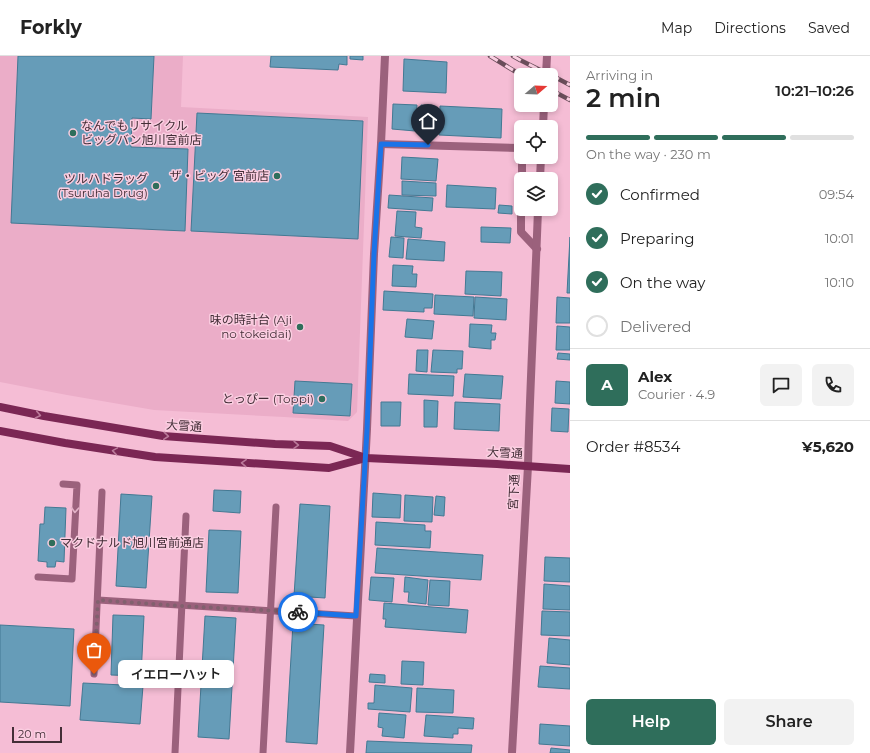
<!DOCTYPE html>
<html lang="en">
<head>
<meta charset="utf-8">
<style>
	:root { --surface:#fff; --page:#f2f2f2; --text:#222; --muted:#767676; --line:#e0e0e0; --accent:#2f6e5b }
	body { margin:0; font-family:Montserrat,"Noto Sans JP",sans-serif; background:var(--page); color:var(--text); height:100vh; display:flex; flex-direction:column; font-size:15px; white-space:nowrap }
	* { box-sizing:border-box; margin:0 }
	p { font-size:13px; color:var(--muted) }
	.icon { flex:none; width:22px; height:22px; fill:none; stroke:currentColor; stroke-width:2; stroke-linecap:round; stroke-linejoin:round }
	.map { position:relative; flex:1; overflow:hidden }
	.drawer { display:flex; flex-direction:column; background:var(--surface); width:300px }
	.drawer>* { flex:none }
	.needle { width:26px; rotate:71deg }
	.buttons { position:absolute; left:514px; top:12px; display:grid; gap:8px }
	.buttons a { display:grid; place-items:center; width:44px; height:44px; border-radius:6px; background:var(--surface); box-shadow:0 2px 6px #0003; font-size:20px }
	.scale { position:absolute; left:12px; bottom:10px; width:50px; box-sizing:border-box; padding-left:4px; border:2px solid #432e37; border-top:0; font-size:11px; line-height:14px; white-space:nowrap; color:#432e37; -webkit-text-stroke:3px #fbcee1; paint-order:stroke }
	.pin { position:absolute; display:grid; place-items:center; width:34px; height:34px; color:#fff; margin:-41px -17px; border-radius:50% 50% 50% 0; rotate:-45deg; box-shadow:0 0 4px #0007 }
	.pin .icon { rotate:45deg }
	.courier { position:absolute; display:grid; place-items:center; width:40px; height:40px; margin:-20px; border:3px solid #1a73e8; border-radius:50%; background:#fff; color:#222; box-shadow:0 1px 5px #0007 }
	.bubble { position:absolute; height:28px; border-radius:6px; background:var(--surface); box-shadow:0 2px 6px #0003; font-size:13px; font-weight:600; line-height:28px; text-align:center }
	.headline em { font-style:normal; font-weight:600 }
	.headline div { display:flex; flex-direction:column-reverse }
	.headline { display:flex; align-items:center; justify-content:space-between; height:68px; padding:0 16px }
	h1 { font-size:26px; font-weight:600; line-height:30px }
	.bar { display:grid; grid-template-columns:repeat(4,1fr); gap:6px 4px; align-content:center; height:48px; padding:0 16px }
	.bar i { height:5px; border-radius:3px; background:var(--line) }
	.bar .selected { background:var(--accent) }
	.bar p { grid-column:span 4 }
	.line { display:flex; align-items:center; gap:10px; padding:0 16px; border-top:1px solid var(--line) }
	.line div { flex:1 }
	.round { display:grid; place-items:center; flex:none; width:42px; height:42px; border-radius:6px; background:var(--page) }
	ol { padding:0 16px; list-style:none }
	li { display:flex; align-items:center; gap:12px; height:44px }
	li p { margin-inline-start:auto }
	li .icon { padding:4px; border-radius:50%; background:var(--accent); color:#fff; stroke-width:4 }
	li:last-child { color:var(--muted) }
	li i { width:22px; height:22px; border:2px solid var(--line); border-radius:50% }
	.primary-button { display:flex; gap:8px; margin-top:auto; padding:8px 16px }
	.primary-button a { flex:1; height:46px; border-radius:6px; background:var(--accent); color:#fff; font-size:16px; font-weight:600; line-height:46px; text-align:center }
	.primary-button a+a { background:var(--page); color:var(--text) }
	header { display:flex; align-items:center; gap:24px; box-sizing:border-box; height:56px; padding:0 20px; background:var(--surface); border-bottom:1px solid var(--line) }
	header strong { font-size:19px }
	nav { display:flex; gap:22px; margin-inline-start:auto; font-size:14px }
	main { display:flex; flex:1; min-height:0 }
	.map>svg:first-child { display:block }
</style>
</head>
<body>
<header>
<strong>Forkly</strong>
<nav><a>Map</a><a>Directions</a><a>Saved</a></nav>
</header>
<main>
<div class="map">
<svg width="570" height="697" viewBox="0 0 570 697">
	<rect width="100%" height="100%" fill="#f5bdd5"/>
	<polygon fill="#ebadc8" points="0,0 183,0 181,51 368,61 357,356 348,365 284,361 154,354 67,339 0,326"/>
	<g fill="#669cb8" stroke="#437993">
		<polygon points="18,0 154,0 151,63 132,62 131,91 188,93 185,175 11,167"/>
		<polygon points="271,0 347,0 347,9 339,8 338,14 270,11"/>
		<polygon points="350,0 363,0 363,4 350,3"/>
		<polygon points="404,3 447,6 446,37 403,35"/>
		<polygon points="393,48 417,49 415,75 392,73"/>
		<polygon points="421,49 434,50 433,77 420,77"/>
		<polygon points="440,50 502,53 501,82 439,79"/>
		<polygon points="197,57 363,65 358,183 191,175"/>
		<polygon points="402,101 438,103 436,125 401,123"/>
		<polygon points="402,125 436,127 436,140 402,139"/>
		<polygon points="447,129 496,132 495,153 446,151"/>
		<polygon points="389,139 433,142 432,155 388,152"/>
		<polygon points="499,149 512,150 512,158 498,157"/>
		<polygon points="397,155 416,156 415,171 422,172 421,182 395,180"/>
		<polygon points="481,171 511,172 510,187 481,186"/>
		<polygon points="391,181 404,182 403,202 389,201"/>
		<polygon points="570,181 570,237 567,237"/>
		<polygon points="408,183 445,186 444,205 406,203"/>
		<polygon points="393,209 413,210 412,218 417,218 416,231 392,230"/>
		<polygon points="466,215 502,216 501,240 465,238"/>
		<polygon points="384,235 433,238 432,252 424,252 424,256 383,254"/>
		<polygon points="435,239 474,241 473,260 434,258"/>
		<polygon points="475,241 507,243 506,264 474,262"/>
		<polygon points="557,241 570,242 570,267 556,267"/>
		<polygon points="407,263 434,265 432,283 405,281"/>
		<polygon points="470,268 492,269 491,277 496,277 495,284 491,284 491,293 469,291"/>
		<polygon points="557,270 570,271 570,294 556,294"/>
		<polygon points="417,294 428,294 427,316 416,315"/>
		<polygon points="433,294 463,295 462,313 457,313 457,317 431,316"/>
		<polygon points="558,297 570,298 570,304 557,303"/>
		<polygon points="409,318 454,320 453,340 408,338"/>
		<polygon points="465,318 503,320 501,343 463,341"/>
		<polygon points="295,325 352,328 350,360 293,357"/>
		<polygon points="556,325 570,326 570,348 555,347"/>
		<polygon points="424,344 438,345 437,371 424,371"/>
		<polygon points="381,346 401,346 400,370 381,370"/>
		<polygon points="455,346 500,348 499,375 454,373"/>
		<polygon points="552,352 569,353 568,376 551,375"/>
		<polygon points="214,434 241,435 240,457 213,455"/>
		<polygon points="373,437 401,439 400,462 372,461"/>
		<polygon points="121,438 152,440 146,532 116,530"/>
		<polygon points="405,439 433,441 432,466 404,465"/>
		<polygon points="436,440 445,441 444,460 434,459"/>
		<polygon points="300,448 330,450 325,542 294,540"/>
		<polygon points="45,451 66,452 64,506 56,505 55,511 47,511 47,506 38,505 40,468 44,468"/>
		<polygon points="376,466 425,469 425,475 431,475 430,492 375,489"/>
		<polygon points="209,474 241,475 238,537 206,536"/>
		<polygon points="377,492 483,499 481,524 375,517"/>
		<polygon points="545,501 570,502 570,526 544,525"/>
		<polygon points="371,521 394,522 392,546 369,544"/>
		<polygon points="405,521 428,524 426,548 408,546 409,536 404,536"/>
		<polygon points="430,524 450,525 449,550 428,549"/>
		<polygon points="544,528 570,530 570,554 543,553"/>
		<polygon points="384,547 468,554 466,577 385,571 386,563 383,563"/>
		<polygon points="542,555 570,556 570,580 541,579"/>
		<polygon points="113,559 144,560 141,620 111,619"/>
		<polygon points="205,560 236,562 229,683 198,681"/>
		<polygon points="293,567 324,569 317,688 286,686"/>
		<polygon points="0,569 74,573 70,650 0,646"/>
		<polygon points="549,582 570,584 570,609 547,607"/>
		<polygon points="402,605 424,606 423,629 401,628"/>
		<polygon points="158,607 167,608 165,621 156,620"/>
		<polygon points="540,610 570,612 570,633 538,631"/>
		<polygon points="370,618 385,619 385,627 369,626"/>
		<polygon points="83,627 143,630 140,668 80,664"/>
		<polygon points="375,629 412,632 410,656 368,653 368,647 374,647"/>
		<polygon points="417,632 454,634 453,657 416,656"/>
		<polygon points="379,657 406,659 404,682 382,680 383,672 378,671"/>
		<polygon points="426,659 474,662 473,673 458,672 458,678 453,678 453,682 424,680"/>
		<polygon points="540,668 570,670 570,690 539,688"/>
		<polygon points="367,685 472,689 471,697 366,697"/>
		<polygon points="551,692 570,694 570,697 550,697"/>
	</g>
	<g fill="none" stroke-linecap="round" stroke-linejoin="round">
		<g stroke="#9b617c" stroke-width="7">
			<polyline points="38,521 72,523 77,429 63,428"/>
			<path d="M 98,544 C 184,550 270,554 356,560"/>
			<polyline points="94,618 102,436"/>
			<polyline points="175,697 186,460"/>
			<polyline points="263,697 276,451"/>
		</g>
		<g stroke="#9b617c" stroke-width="8">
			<polyline points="381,88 521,92"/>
			<polyline points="522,123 522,101"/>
			<polyline points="521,153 521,176 537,193"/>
			<polyline points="350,697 367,373 374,198 381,88 385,0"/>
		</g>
		<g stroke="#9b617c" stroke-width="8">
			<polyline points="546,19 547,0"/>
			<polyline points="543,71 544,49"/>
			<polyline points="540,123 541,101"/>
			<path d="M 512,697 L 528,410 C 530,324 535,239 538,153"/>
		</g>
		<g stroke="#7b2754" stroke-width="8">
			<polyline points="0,351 44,360 163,380 275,388 330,390 366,402 497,408 570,413"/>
			<polyline points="0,375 65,387 155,401 329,412 366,402"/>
		</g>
		<defs>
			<g id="rail">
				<polyline points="490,0 521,19"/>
				<polyline points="513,0 520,4 550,19"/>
				<polyline points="551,19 570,29"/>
				<polyline points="551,34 570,44"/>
			</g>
		</defs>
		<use href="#rail" stroke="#6a4d5a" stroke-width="4.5"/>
		<use href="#rail" stroke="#fbcee1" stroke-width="3" stroke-dasharray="9" stroke-linecap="butt"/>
	</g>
	<defs><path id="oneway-chevron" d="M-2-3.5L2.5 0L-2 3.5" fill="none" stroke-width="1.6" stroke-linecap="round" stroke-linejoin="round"/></defs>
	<g stroke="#bb7a9a">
		<use href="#oneway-chevron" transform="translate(38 359) rotate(11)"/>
		<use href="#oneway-chevron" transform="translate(166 380) rotate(5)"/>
		<use href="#oneway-chevron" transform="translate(296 389) rotate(2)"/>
		<use href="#oneway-chevron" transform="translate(115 395) rotate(-171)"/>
		<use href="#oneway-chevron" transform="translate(244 407) rotate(-177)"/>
	</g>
	<use stroke="#e3b3c8" href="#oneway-chevron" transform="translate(75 454) rotate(93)"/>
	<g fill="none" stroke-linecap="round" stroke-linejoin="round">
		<polyline stroke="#81606e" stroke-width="4" stroke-dasharray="0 7.2" points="94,618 98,544 181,550 298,556"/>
		<polyline stroke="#1a73e8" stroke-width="5" points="298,556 356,560 367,374 374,198 381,88 428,89"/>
	</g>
	<g fill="#2f6e5b" stroke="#fbcee1" stroke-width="1.5">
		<circle cx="73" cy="77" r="4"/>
		<circle cx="277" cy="120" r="4"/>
		<circle cx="156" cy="130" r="4"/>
		<circle cx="300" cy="271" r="4"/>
		<circle cx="322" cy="343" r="4"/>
		<circle cx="52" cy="487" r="4"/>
	</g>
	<g text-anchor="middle" stroke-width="3" stroke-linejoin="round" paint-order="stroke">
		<g font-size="12" fill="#432e37" stroke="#fbcee1" text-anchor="end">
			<text x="81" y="74" text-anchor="start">なんでもリサイクル<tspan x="81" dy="14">ビッグバン旭川宮前店</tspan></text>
			<text x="269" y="124">ザ・ビッグ 宮前店</text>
			<text x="148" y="127">ツルハドラッグ<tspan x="148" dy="14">(Tsuruha Drug)</tspan></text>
			<text x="292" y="268">味の時計台 (Aji<tspan x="292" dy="14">no tokeidai)</tspan></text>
			<text x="314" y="347">とっぴー (Toppi)</text>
			<text x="60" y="491" text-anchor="start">マクドナルド旭川宮前通店</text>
		</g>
		<g font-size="12" fill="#432e37" stroke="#fbcee1">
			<text transform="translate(184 370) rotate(4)" y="4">大雪通</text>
			<text transform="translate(505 397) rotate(3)" y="4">大雪通</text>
			<text transform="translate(514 436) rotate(-87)" y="4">宮下通</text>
		</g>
	</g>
</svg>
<div class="buttons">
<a><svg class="needle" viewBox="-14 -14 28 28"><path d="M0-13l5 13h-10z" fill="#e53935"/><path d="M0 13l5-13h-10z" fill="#767676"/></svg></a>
<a><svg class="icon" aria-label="locate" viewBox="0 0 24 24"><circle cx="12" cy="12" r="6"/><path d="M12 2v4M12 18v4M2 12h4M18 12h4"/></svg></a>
<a><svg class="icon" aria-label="layers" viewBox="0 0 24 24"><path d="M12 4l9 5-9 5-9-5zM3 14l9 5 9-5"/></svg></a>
</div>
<div class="scale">20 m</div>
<div class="pin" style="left:94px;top:618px;background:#ea580c"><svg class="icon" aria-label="bag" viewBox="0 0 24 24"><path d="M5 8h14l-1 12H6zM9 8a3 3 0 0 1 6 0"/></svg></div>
<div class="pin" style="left:428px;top:89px;background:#1f2937"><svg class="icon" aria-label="home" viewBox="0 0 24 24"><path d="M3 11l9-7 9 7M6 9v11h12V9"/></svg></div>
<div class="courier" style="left:298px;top:556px"><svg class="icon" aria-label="bike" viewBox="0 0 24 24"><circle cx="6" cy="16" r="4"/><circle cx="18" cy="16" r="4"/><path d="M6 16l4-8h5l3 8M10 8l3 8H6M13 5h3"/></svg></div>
<div class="bubble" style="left:118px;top:604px;width:116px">イエローハット</div>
</div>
<section class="drawer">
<div class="headline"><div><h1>2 min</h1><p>Arriving in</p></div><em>10:21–10:26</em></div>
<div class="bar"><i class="selected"></i><i class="selected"></i><i class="selected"></i><i></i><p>On the way · 230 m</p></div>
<ol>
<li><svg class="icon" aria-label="check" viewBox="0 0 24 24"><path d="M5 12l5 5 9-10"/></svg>Confirmed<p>09:54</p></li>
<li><svg class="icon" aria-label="check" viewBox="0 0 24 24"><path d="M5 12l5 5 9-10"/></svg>Preparing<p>10:01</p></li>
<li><svg class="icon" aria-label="check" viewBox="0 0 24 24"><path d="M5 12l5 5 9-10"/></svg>On the way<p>10:10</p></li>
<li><i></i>Delivered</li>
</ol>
<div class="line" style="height:72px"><b class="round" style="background:var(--accent);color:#fff">A</b><div><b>Alex</b><p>Courier · 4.9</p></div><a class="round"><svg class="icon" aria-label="chat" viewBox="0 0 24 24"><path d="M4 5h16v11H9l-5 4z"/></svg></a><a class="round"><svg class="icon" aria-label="phone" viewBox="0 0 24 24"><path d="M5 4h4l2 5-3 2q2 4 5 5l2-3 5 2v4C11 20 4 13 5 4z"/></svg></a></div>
<div class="line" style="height:52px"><div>Order #8534</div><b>¥5,620</b></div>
<div class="primary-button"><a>Help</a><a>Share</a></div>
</section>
</main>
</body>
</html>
